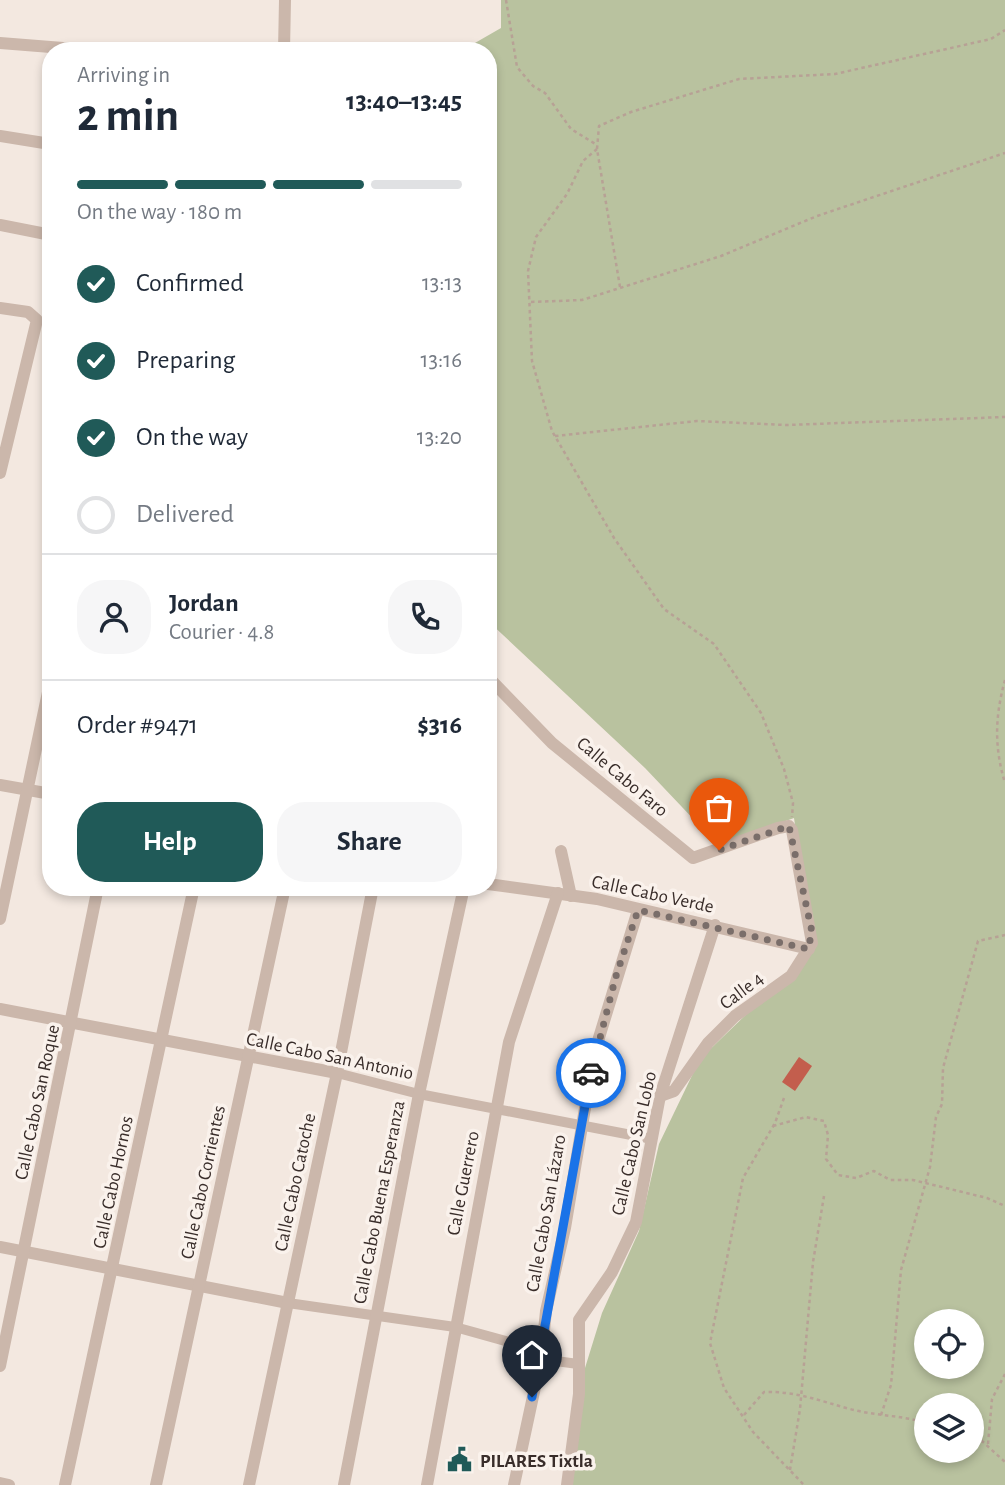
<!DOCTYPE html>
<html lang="en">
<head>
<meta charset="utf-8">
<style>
	:root { --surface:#fff; --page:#f6f6f7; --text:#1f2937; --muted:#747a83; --line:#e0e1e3; --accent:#205a58 }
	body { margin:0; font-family:"Alegreya Sans",sans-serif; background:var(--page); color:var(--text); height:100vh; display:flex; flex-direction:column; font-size:26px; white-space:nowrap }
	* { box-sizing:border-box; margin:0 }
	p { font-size:23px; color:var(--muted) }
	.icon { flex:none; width:38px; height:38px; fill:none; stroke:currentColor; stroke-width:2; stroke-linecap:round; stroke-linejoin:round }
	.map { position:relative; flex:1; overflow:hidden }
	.sheet { position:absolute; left:42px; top:42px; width:455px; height:854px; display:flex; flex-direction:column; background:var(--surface); border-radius:28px; box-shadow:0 4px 10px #0003 }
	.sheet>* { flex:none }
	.fabs { position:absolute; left:914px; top:1309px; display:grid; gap:14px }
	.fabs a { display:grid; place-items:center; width:70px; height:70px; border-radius:50%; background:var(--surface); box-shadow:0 4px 10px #0003; font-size:35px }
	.pin { position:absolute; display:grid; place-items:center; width:60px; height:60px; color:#fff; margin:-72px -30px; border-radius:50% 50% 50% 0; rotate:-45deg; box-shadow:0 0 7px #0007 }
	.pin .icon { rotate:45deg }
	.courier { position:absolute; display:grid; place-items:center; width:70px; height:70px; margin:-35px; border:5px solid #1a73e8; border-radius:50%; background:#fff; color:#222; box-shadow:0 2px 9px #0007 }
	.head em { font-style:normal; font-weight:700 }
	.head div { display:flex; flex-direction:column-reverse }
	.head { display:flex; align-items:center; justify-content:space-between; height:119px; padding:0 35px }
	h1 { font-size:46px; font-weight:700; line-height:52px }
	.bar { display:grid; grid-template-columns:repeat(4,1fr); gap:10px 7px; align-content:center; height:84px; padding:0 35px }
	.bar i { height:9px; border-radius:5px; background:var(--line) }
	.bar .selected { background:var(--accent) }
	.bar p { grid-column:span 4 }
	.line { display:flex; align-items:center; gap:18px; padding:0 35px; border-top:2px solid var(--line) }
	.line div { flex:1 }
	.round { display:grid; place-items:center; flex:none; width:74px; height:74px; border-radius:28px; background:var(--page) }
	ol { padding:0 35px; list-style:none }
	li { display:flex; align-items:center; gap:21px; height:77px }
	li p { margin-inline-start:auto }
	li .icon { padding:7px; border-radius:50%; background:var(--accent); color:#fff; stroke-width:4 }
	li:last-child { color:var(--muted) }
	li i { width:38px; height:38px; border:4px solid var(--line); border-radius:50% }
	.primary-button { display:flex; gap:14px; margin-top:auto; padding:14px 35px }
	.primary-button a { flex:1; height:80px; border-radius:28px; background:var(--accent); color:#fff; font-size:28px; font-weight:700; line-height:80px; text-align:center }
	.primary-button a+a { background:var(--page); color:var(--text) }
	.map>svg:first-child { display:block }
</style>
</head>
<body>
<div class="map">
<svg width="1005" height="1485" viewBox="0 0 1005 1485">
	<rect width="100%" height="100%" fill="#f3e8e0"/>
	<path fill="#b9c29f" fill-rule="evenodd" d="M 501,0 L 1005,0 L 1005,1485 L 570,1485 L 585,1368 L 602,1313 L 639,1231 L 659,1144 L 700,1059 L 813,950 L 794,818 L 718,845 L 645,768 L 488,621 L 488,51 L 461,51 L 501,28 ZM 926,1321 L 971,1321 L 971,1367 L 926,1367 ZM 926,1405 L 971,1405 L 971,1451 L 926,1451 Z"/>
	<polygon fill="#c35e4d" points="799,1057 812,1066 795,1091 782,1082"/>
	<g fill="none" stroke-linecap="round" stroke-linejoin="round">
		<g stroke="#b7a195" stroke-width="2.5" stroke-dasharray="3.5 3.5" stroke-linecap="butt">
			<polyline points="506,0 517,67 533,86 545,93 571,129 597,145"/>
			<polyline points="597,149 583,161 567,194 536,237 528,271 532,361 552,431 614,538 664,609 714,644 761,713 784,769 793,803 792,817"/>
			<polyline points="620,287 597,149 599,126 631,112 739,79 835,74 991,39 1005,30"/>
			<polyline points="531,302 582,300 721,256 817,216 1005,153"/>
			<polyline points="555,436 697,421 786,425 1005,417"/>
			<path d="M 1005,680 C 995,716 994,747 1005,783"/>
			<polyline points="784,1098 775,1123 743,1178 710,1343 724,1388 753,1432 804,1485"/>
			<polyline points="773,1126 806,1117 824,1121 828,1135 826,1159 838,1175 856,1178 874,1171 890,1180 913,1180 987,1198 1005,1206"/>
			<path d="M 744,1415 L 764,1392 C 796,1391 820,1401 850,1409 C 875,1416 901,1415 926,1423"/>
			<polyline points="881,1415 891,1385 901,1270 930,1167 936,1117 942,1104 943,1068 978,941 1005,935"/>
			<polyline points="971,1431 1005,1462"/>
			<polyline points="988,1444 992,1399 1005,1374"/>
			<polyline points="790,1470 800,1409 813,1262 824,1196"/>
		</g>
		<g stroke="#cbb7ab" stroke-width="10">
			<polyline points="337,1073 419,1094 652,1139"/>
			<polyline points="288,1303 455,1327 531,1348 541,1359 578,1364"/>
		</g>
		<g stroke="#cbb7ab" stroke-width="12">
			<polyline points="0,43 101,51"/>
			<polyline points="284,51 285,0"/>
			<polyline points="430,51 431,50"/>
			<polyline points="0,136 44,143"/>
			<polyline points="0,225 51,235"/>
			<polyline points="0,308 28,312 37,320 0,473"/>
			<polyline points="488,677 552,743 693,858 778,828 789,826 792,830 812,943 791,976 735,1016 708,1043 674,1091 660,1096"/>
			<polyline points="0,785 51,794"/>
			<polyline points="561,851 571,896"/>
			<polyline points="488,884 597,899 809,949"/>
			<polyline points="0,919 51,678"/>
			<polyline points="0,1009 337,1073"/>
			<polyline points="0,1247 288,1303"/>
			<polyline points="0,1366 98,887"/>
			<polyline points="0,1483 9,1485"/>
			<polyline points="65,1485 194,887"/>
			<polyline points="156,1485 285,887"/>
			<polyline points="249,1485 337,1073 373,887"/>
			<polyline points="344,1485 419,1094 464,887"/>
			<polyline points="427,1485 509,1042 558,893"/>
			<polyline points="514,1485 541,1359 546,1311 565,1228 594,1054 638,910"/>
			<polyline points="567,1485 579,1394 579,1320 612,1272 636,1222 660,1096 715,925"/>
		</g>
	</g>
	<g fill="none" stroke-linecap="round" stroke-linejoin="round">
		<polyline stroke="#7a6e6a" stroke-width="7" stroke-dasharray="0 12.6" points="591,1073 616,976 638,910 808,949 812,932 789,826 719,850"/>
		<polyline stroke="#1a73e8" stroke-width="9" points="532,1397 591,1073"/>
	</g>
	<defs>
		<symbol id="civic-bare" viewBox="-9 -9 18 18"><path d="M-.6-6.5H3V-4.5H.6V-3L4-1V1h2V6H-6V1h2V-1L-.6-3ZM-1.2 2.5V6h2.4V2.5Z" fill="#205a58" stroke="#faf2ec" stroke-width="2.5" paint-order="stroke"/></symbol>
	</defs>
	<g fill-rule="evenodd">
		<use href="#civic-bare" x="442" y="1442" width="35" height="35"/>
	</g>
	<g text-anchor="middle" stroke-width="7" stroke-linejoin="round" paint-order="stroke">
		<g font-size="19" fill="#392d2a" stroke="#faf2ec">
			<text transform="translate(623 776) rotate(40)" y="7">Calle Cabo Faro</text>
			<text transform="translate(653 893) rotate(12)" y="7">Calle Cabo Verde</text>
			<text transform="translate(741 990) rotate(-37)" y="7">Calle 4</text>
			<text transform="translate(330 1055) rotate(12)" y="7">Calle Cabo San Antonio</text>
			<text transform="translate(36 1102) rotate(-78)" y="7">Calle Cabo San Roque</text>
			<text transform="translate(633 1143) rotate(-77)" y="7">Calle Cabo San Lobo</text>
			<text transform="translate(112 1182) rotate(-78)" y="7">Calle Cabo Hornos</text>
			<text transform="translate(202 1182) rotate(-78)" y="7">Calle Cabo Corrientes</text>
			<text transform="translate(294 1182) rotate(-78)" y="7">Calle Cabo Catoche</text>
			<text transform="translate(462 1183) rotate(-79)" y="7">Calle Guerrero</text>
			<text transform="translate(378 1202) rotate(-79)" y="7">Calle Cabo Buena Esperanza</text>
			<text transform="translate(545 1213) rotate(-80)" y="7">Calle Cabo San Lázaro</text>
		</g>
		<g font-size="19" font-weight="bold" fill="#392d2a" stroke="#faf2ec" text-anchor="start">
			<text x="480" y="1467">PILARES Tixtla</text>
		</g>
	</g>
</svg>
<div class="fabs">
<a><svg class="icon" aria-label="locate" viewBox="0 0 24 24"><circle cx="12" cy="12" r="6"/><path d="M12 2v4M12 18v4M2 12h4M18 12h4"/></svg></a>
<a><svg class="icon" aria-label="layers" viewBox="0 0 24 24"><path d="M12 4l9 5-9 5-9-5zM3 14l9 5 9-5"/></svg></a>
</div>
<div class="pin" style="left:719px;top:850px;background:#ea580c"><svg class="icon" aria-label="bag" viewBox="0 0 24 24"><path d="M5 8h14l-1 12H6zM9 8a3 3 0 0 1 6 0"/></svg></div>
<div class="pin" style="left:532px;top:1397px;background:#1f2937"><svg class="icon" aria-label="home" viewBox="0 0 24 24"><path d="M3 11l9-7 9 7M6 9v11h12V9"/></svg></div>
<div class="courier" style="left:591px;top:1073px"><svg class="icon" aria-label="car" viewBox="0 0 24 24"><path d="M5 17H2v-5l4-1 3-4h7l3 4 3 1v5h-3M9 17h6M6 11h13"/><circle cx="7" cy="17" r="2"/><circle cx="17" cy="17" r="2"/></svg></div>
<section class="sheet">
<div class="head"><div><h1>2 min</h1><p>Arriving in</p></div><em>13:40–13:45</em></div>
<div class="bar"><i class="selected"></i><i class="selected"></i><i class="selected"></i><i></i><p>On the way · 180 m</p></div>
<ol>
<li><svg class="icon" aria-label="check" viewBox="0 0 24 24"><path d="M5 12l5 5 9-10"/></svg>Confirmed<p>13:13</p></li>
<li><svg class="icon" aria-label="check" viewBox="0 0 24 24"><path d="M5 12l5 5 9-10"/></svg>Preparing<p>13:16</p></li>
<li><svg class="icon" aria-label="check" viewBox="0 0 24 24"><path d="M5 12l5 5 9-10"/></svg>On the way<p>13:20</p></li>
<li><i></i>Delivered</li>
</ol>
<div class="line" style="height:126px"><a class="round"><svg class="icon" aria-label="person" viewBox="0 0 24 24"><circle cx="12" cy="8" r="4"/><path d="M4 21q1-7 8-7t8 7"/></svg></a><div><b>Jordan</b><p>Courier · 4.8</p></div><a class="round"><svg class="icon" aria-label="phone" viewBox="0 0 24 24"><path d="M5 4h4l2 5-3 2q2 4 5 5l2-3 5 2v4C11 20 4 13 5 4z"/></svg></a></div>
<div class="line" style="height:91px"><div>Order #9471</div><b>$316</b></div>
<div class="primary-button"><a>Help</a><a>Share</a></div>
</section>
</div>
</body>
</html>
